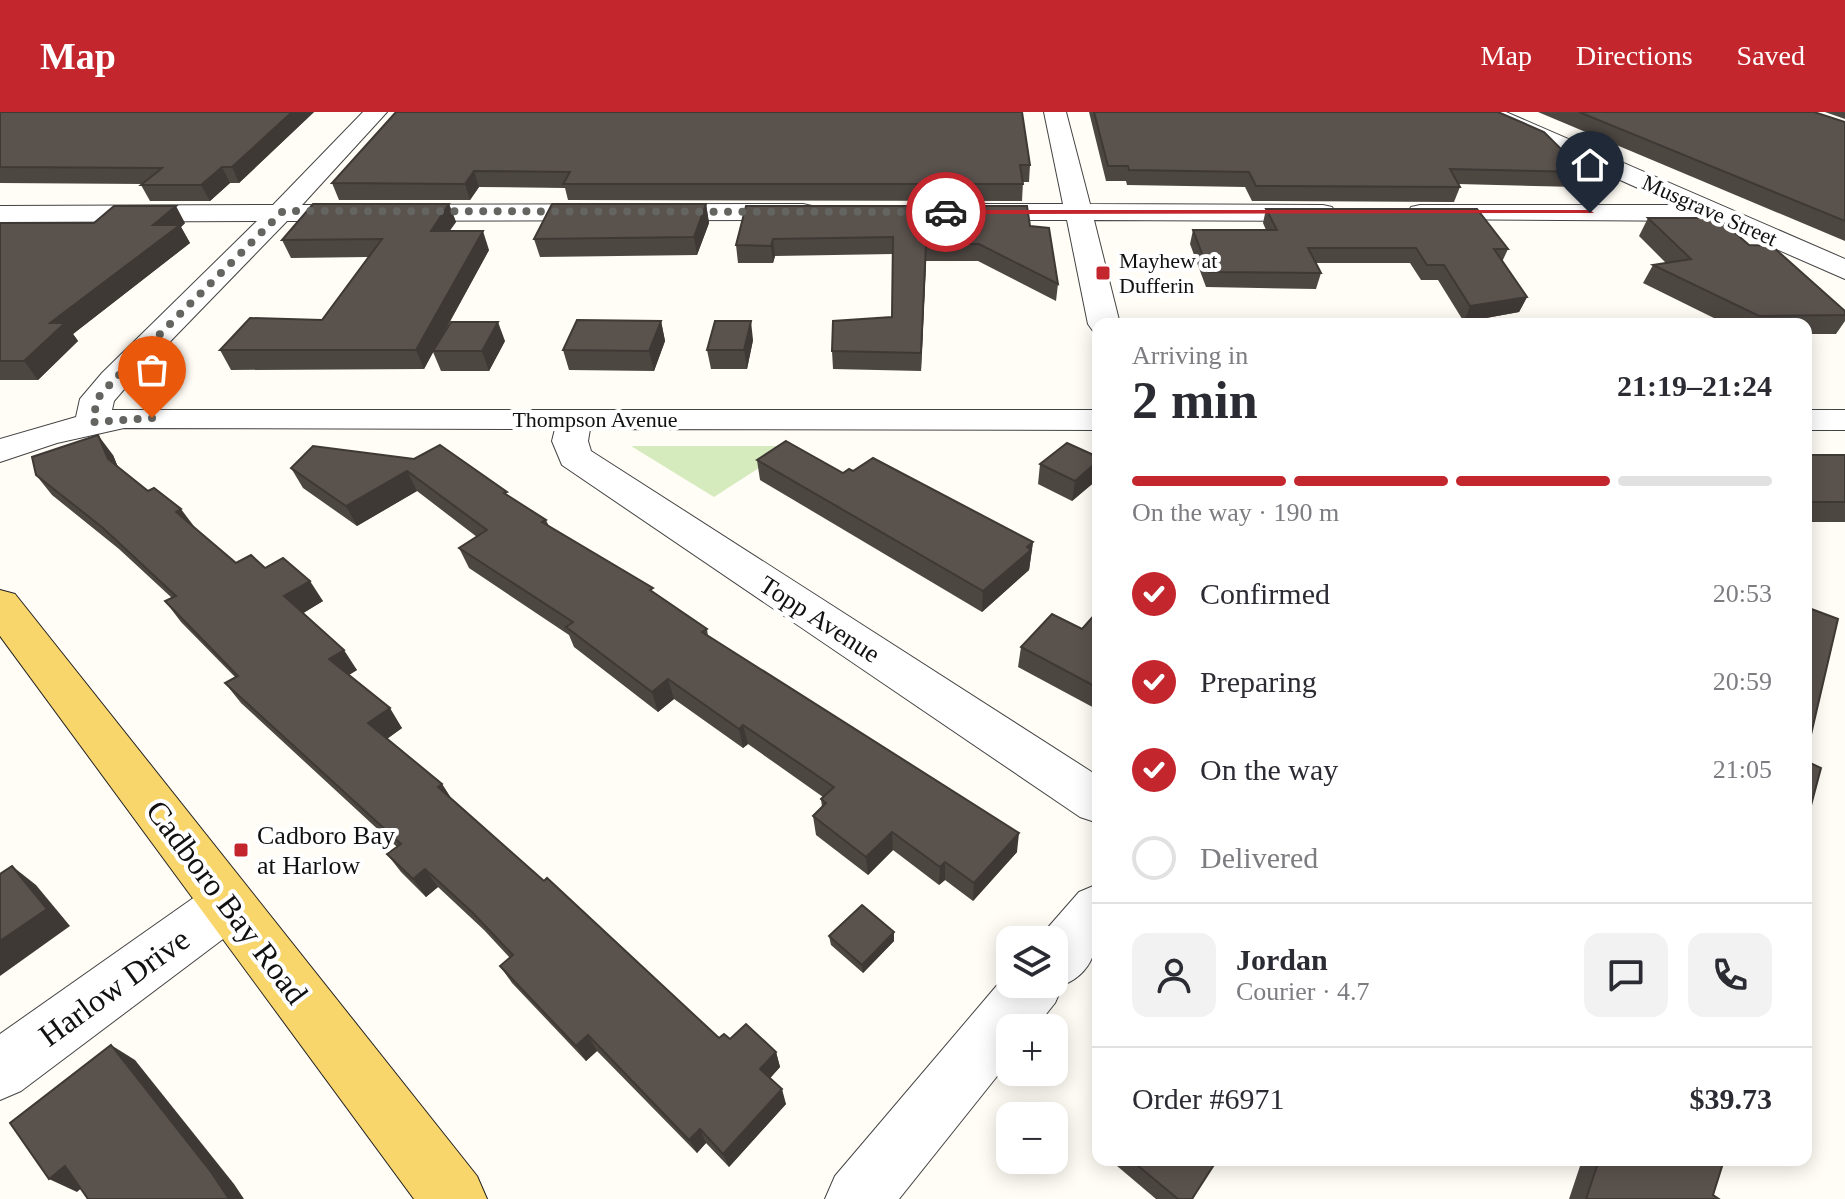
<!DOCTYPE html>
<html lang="en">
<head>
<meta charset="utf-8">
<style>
	:root { --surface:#fff; --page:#f2f2f3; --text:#2b2b33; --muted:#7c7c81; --line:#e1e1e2; --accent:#c4262e }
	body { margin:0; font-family:"Times New Roman",serif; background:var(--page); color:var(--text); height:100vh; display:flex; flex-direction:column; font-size:30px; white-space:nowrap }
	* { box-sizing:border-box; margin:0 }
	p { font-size:26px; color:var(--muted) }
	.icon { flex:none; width:44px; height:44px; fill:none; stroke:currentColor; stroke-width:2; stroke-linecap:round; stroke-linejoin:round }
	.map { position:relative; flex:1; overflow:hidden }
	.details { position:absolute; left:1092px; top:206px; width:720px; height:848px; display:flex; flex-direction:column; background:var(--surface); border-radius:16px; box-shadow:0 4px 20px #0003 }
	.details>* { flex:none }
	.tools { position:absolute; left:996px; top:814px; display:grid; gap:16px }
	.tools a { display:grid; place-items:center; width:72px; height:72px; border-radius:16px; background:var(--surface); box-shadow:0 4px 20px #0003; font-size:40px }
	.pin { position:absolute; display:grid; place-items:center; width:68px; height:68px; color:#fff; margin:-82px -34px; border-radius:50% 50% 50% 0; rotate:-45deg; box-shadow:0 0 8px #0007 }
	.pin .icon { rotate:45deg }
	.courier { position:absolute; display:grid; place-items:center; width:80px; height:80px; margin:-40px; border:6px solid #c4262e; border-radius:50%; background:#fff; color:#222; box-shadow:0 2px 10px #0007 }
	.overview em { font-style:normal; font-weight:700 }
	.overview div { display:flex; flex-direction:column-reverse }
	.overview { display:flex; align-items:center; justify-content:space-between; height:136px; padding:0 40px }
	h1 { font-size:52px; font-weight:700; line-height:60px }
	.bar { display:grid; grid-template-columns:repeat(4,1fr); gap:12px 8px; align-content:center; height:96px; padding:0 40px }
	.bar i { height:10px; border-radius:6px; background:var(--line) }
	.bar .selected { background:var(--accent) }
	.bar p { grid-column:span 4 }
	.line { display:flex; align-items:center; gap:20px; padding:0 40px; border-top:2px solid var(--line) }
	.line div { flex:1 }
	.round { display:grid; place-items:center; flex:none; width:84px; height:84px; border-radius:16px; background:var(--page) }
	ol { padding:0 40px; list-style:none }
	li { display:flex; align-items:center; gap:24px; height:88px }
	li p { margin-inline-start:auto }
	li .icon { padding:8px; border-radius:50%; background:var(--accent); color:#fff; stroke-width:4 }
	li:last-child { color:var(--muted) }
	li i { width:44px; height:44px; border:4px solid var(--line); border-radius:50% }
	header { display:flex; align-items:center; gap:48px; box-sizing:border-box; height:112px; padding:0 40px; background:var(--accent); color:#fff }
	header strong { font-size:38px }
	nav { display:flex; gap:44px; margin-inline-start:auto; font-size:28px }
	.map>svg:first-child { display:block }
</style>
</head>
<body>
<header>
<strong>Map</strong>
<nav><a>Map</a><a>Directions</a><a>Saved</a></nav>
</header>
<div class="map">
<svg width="1845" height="1087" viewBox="0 0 1845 1087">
	<rect width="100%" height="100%" fill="#fffdf5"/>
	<polygon fill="#d5ebbd" points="631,334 793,334 714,385"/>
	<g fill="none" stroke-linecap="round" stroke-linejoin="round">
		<defs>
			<g id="minor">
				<polygon points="363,0 387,0 302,93 803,92 812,94 816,100 812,106 803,108 287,109 126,275 114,289 112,298 1098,298 1098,318 590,317 588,329 591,339 1098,664 1098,711 1080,705 562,353 552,329 555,317 124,316 57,331 0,350 0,327 76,305 80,287 102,261 257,109 0,110 0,94 273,93"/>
				<polygon points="1044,0 1066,0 1090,92 1323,93 1332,95 1336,101 1332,107 1323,109 1094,108 1120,212 1098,212 1098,220 1093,219 1088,212 1067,108 968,108 959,106 955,100 959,94 968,92 1063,92"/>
				<polygon points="1476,0 1506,0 1845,147 1845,167 1712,109 1411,107 1407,101 1411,95 1420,93 1676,93 1479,5"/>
				<rect x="1806" y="298" width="39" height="20"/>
				<polygon points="228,768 247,775 255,792 247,809 21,979 0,988 0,922 209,775"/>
				<path d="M 1098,772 C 1098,810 1106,856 1063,873 L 1055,891 L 1035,916 L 1010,916 L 1010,948 L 899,1087 L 825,1087 L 835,1064 L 1010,858 L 1010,872 L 1054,872 L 1054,828 L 1037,828 L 1079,780 Z"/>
			</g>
			<polygon id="major" points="0,478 15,482 477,1064 487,1087 414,1087 0,524"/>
		</defs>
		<use href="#minor" stroke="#444" stroke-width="2"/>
		<use href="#major" stroke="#222" stroke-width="2"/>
		<use href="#minor" fill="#fff" fill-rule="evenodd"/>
		<use href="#major" fill="#f9d66b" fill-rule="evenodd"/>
	</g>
	<g fill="#4d4742">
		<polygon points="0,0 314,0 239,71 230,71 210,89 150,89 141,73 143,72 0,71"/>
		<polygon points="396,0 1030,53 1029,70 1023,70 1022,89 568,88 565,76 479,75 470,88 339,88 332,71"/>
		<polygon points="1089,0 1499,0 1584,60 1577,75 1458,72 1460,75 1454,90 1252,89 1245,75 1127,73 1126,69 1106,69"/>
		<polygon points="1538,0 1814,0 1845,10 1845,129"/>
		<polygon points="1825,0 1845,0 1845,7"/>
		<polygon points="449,92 456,110 449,119 489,138 436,235 505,229 489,259 441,259 433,240 424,257 231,258 220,238 322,208 368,145 291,146 282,128"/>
		<polygon points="706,92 709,111 697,143 540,145 534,127"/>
		<polygon points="746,94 1030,114 1058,172 1056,189 978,149 926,149 921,259 833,257 832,239 892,205 893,142 775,144 773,151 738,151 736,133"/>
		<polygon points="1266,97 1508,137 1502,150 1527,185 1519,200 1464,210 1438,168 1421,168 1410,151 1315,151 1321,161 1316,177 1206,175 1190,132 1193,118 1266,118 1263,111"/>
		<polygon points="1648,106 1749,133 1845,199 1845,209 1836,222 1806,222 1806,212 1726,212 1643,171 1653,153 1666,151 1639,124"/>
		<polygon points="0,111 185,111 181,115 190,131 73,222 78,229 38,268 0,268"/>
		<polygon points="661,209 665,229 654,259 569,258 563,238"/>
		<polygon points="753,228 747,257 711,257 707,238"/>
		<polygon points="313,334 508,384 546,408 549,414 655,481 707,517 708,524 1017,740 973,789 945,768 939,773 893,738 868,763 816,723 813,704 822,695 821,687 823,685 748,632 743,636 674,587 658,600 574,535 569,523 469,456 459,436 477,425 417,379 357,414 303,376 291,356"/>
		<polygon points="113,343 118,355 194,415 236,451 265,456 323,489 303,501 357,558 349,563 402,616 387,627 442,672 451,686 719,926 776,940 780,955 770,966 786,992 729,1055 706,1031 697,1041 597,939 586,949 512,871 500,854 510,846 484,818 438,775 426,785 401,760 387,742 397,735 241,591 225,571 235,565 181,510 165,489 172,486 119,437 52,383 36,363"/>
		<rect x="1806" y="343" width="39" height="67"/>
		<polygon points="1098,345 1098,367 1072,389 1038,372 1040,352"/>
		<polygon points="757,348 843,361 1033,430 1029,458 982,500 760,368"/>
		<polygon points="1098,499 1098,598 1018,555 1021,535 1082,517"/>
		<polygon points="829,824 894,829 863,861 831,833"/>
		<polygon points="1110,1048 1217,1048 1192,1087 1156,1087"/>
		<polygon points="1582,1048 1724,1048 1713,1083 1719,1087 1569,1087"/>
	</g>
	<g fill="#3f3936">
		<polygon points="292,0 314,0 239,71 232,55"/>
		<polygon points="222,55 230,71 210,89 201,73"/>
		<polygon points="474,59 479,75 470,88 465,72"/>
		<polygon points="449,92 456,110 437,137 431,119"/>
		<polygon points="706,92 709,111 697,143 694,125"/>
		<polygon points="176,94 185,111 181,115 190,131 73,222 78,229 38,268 24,249 50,211 153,113"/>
		<polygon points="483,119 489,138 424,257 416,238"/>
		<polygon points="773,127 775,144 773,151 771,134"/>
		<polygon points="926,132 926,149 921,259 921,241"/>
		<polygon points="1527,185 1519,200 1464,210 1470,194"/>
		<polygon points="661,209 665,229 654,259 649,239"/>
		<polygon points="751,209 753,228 747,257 744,238"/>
		<polygon points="498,210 505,229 489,259 482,239"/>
		<polygon points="98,323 113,343 123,368 108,347"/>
		<polygon points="1098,349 1098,367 1072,389 1075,369"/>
		<polygon points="407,359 417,379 357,414 346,394"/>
		<polygon points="181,397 196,417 176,400"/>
		<polygon points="1033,430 1029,458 982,500 983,479"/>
		<polygon points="310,469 323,489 297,505 284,484"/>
		<polygon points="344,538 357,558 342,567 329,547"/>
		<polygon points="668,567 674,587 658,600 652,580"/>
		<polygon points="390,596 402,616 381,631 368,611"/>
		<polygon points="743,613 748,632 743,636 739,617"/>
		<polygon points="442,672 454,691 438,675"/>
		<polygon points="892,720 893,738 868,763 866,745"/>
		<polygon points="1019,721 1017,740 973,789 974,771"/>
		<polygon points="945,750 945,768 939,773 940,755"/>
		<polygon points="12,754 36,773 70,814 0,864 0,829"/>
		<polygon points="425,757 438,775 426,785 413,767"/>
		<polygon points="894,820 894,829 863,861 862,853"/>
		<polygon points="588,923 597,939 586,949 576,934"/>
		<polygon points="111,933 135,948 234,1072 244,1087 229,1087"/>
		<polygon points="776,940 780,955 765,972 760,957"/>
		<polygon points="782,977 786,992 729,1055 723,1042"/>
		<polygon points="700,1017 706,1031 697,1041 689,1028"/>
		<polygon points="65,1054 92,1067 77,1080 49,1067"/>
	</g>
	<g fill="#5a524d" stroke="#3f3936" stroke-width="2">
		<polygon points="0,0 292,0 232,55 222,55 201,73 141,73 162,56 0,55"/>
		<polygon points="396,0 1022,0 1030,53 1020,53 1023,72 563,72 570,60 474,59 465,72 332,71"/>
		<polygon points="1094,0 1498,0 1544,20 1584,60 1450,57 1460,75 1256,74 1249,60 1129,58 1128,54 1108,54"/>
		<polygon points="1579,0 1814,0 1845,10 1845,109"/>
		<polygon points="313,92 449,92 431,119 483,119 416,238 220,238 250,206 322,208 382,127 282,128"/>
		<polygon points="552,92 706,92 694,125 534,127"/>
		<polygon points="114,94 176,94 153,113 180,113 50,211 65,211 24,249 0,249 0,111 94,111"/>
		<polygon points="746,94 1027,94 1030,114 1049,116 1058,172 979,132 926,132 921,241 832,239 833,209 892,205 893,125 773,127 771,134 736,133"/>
		<polygon points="1266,97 1477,97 1508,137 1494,137 1527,185 1470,194 1444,153 1427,153 1416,136 1308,136 1321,161 1209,160 1193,118 1277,118"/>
		<polygon points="1648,106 1718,106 1749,133 1772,134 1845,199 1845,203 1759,204 1653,153 1691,147"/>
		<polygon points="577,208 661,209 649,239 563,238"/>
		<polygon points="715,209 751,209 744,238 707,238"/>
		<polygon points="451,210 498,210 482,239 433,239"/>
		<polygon points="98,323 108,347 148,379 154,376 181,397 176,400 236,451 251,443 265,456 283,446 310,469 284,484 344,538 329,547 390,596 368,611 442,672 438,675 544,769 547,766 719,926 724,922 730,927 746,912 776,940 760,957 782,977 723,1042 700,1017 689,1028 588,923 576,934 500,854 513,843 472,800 425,757 413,767 387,742 401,732 225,571 238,564 165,489 176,484 103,416 36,363 32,345"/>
		<polygon points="786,329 843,361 849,357 853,359 873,346 1033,430 1027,435 1031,438 983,479 757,348"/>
		<polygon points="1067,331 1098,345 1098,349 1075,369 1040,352"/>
		<polygon points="440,333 507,380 504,381 546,408 542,410 653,476 650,478 707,517 702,520 1019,721 974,771 945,750 940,755 892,720 866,745 813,704 826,691 821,687 834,675 743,613 739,617 668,567 652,580 566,515 573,510 459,436 487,418 407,359 346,394 291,356 313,334 414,347"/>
		<rect x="1806" y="343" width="39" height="47"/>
		<polygon points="1806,495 1838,507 1806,644"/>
		<polygon points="1098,499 1098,576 1021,535 1052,502 1082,517"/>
		<polygon points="1806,649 1821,656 1806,712"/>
		<polygon points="12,754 47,797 0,829 0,762"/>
		<polygon points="862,793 894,820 862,853 829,824"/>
		<polygon points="111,933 211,1060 229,1087 88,1087 65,1054 49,1067 10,1011"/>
		<polygon points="1131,1048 1217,1048 1192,1087 1178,1087"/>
		<polygon points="1599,1048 1724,1048 1713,1083 1719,1087 1586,1087"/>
	</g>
	<polygon fill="#c4262e" points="946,98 1590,98 1594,101 943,102"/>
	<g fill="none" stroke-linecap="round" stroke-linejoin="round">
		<polyline stroke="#646461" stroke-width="8" stroke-dasharray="0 14.4" points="152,306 93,310 97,287 114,268 283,99 946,100"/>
	</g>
	<g fill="#c4262e" stroke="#fff" stroke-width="3">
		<rect x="1095" y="153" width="16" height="16" rx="4"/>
		<rect x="233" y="730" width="16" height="16" rx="4"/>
	</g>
	<g text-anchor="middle" stroke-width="8" stroke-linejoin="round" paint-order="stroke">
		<g font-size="22" fill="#111" stroke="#fff">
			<text transform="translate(1710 98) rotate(24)" y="8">Musgrave Street</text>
			<text x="595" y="315">Thompson Avenue</text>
		</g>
		<g font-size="22" fill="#111" stroke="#fff" text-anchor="start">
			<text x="1119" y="156">Mayhew at<tspan x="1119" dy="25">Dufferin</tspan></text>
		</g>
		<g font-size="26" fill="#111" stroke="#fff">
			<text transform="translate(820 507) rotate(33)" y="9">Topp Avenue</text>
		</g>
		<g font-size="26" fill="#111" stroke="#fff" text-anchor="start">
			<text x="257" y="732">Cadboro Bay<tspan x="257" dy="30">at Harlow</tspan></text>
		</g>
		<g font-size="32" fill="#111" stroke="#fff">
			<text transform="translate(227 790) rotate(53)" y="11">Cadboro Bay Road</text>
			<text transform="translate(114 875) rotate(-36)" y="11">Harlow Drive</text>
		</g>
	</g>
</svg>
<div class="tools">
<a><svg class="icon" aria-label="layers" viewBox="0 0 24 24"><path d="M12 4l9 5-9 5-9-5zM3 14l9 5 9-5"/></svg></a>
<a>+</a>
<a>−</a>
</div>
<div class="pin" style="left:152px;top:306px;background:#ea580c"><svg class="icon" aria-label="bag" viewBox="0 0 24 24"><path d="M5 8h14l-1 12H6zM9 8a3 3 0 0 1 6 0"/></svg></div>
<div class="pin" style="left:1590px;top:101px;background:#1f2937"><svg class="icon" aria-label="home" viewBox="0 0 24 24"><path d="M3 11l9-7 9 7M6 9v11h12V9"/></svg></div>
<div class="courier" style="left:946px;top:100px"><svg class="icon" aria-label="car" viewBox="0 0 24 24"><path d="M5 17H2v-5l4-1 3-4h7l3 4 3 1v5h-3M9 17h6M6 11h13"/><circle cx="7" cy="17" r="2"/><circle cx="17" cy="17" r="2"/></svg></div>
<section class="details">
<div class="overview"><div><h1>2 min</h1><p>Arriving in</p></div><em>21:19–21:24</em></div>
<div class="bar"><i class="selected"></i><i class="selected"></i><i class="selected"></i><i></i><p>On the way · 190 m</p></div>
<ol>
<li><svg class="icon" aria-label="check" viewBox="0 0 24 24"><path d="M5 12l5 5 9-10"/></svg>Confirmed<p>20:53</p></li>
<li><svg class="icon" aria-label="check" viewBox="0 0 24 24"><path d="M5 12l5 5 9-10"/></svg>Preparing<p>20:59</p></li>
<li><svg class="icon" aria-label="check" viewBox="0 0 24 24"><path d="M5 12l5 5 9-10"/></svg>On the way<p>21:05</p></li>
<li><i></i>Delivered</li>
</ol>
<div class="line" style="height:144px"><a class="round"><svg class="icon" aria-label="person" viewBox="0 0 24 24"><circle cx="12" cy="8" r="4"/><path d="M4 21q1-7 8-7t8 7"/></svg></a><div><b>Jordan</b><p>Courier · 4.7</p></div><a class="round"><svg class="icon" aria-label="chat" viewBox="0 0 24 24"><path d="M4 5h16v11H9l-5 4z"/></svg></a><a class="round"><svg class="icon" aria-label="phone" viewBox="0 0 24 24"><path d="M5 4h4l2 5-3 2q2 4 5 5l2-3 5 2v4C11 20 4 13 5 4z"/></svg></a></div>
<div class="line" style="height:104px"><div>Order #6971</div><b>$39.73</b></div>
</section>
</div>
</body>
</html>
